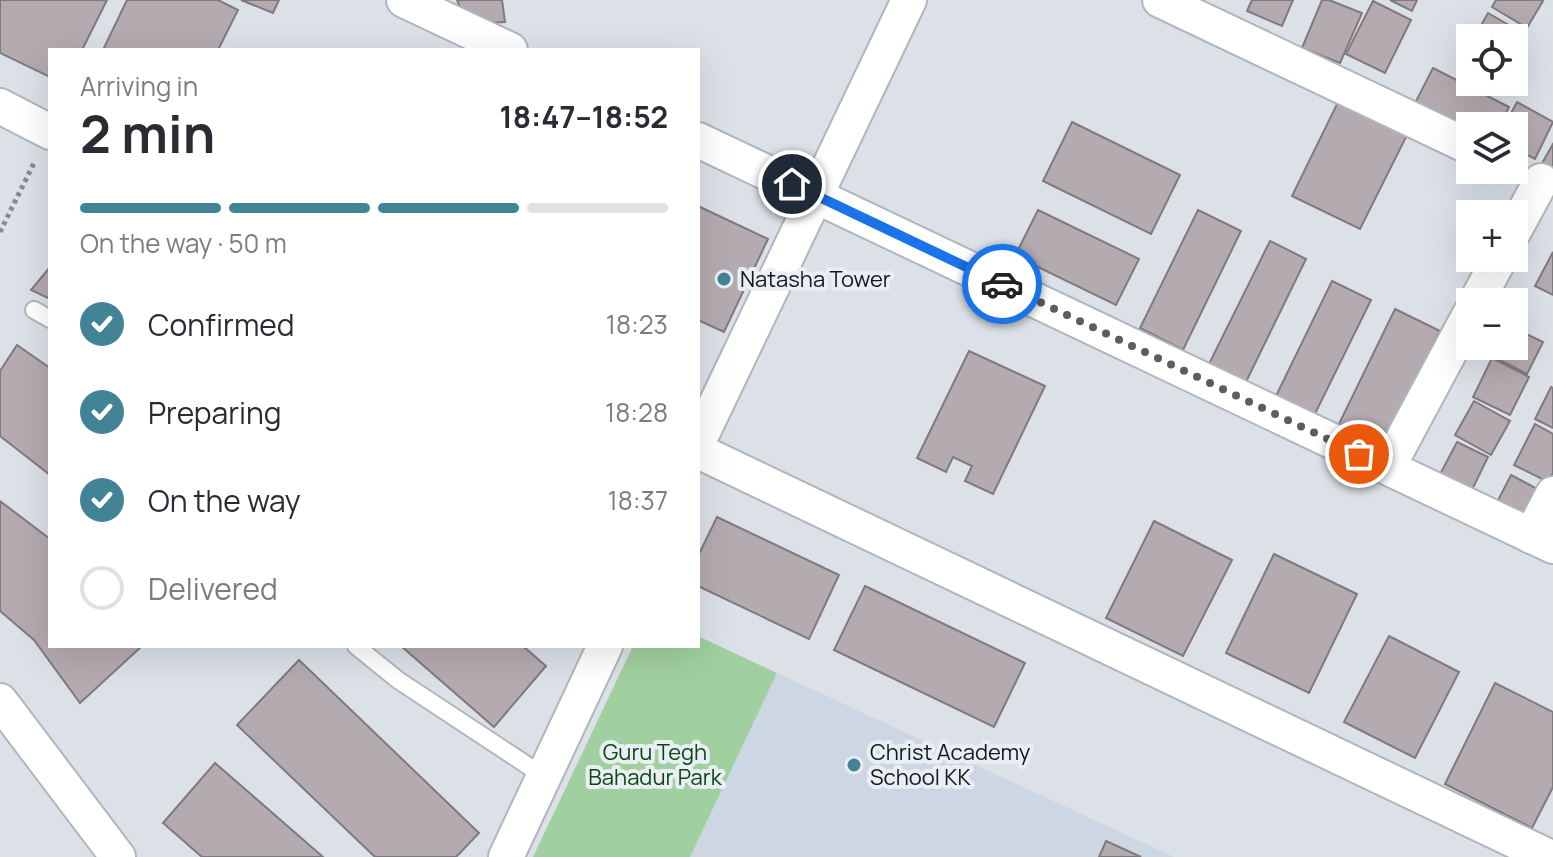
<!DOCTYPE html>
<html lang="en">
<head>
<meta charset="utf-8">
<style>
	:root { --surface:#fff; --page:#f7f7f7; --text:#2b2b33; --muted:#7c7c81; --line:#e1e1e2; --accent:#428496 }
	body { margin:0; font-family:Manrope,sans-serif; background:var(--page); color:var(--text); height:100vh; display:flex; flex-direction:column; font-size:30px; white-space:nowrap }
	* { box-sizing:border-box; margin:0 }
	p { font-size:26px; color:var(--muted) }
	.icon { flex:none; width:44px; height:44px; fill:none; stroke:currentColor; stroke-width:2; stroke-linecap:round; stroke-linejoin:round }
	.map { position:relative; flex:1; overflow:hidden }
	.sheet { position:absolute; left:48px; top:48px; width:652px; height:600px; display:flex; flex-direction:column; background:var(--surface); border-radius:0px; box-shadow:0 8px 32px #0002 }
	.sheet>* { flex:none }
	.tools { position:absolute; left:1456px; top:24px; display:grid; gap:16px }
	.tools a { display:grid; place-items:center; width:72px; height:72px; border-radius:0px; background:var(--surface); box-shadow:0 8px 32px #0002; font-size:40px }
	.pin { position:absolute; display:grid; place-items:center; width:68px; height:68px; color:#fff; margin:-34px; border:4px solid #fff; border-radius:50%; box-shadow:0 2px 8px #0007 }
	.courier { position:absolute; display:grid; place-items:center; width:80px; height:80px; margin:-40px; border:6px solid #1a73e8; border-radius:50%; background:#fff; color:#222; box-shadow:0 2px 10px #0007 }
	.headline em { font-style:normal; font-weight:700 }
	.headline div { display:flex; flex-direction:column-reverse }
	.headline { display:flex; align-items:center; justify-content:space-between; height:136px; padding:0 32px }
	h1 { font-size:52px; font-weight:700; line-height:60px }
	.bar { display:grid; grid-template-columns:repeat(4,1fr); gap:12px 8px; align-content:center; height:96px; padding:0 32px }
	.bar i { height:10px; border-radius:6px; background:var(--line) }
	.bar .on { background:var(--accent) }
	.bar p { grid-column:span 4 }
	ol { padding:0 32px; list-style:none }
	li { display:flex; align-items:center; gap:24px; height:88px }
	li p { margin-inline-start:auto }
	li .icon { padding:8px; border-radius:50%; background:var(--accent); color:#fff; stroke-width:4 }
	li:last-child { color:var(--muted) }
	li i { width:44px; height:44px; border:4px solid var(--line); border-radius:50% }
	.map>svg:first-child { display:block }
</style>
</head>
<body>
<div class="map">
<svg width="1553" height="857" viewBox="0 0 1553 857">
	<rect width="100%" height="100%" fill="#dbe1e7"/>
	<polygon fill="#ccd7e3" points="777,673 1174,857 690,857"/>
	<polygon fill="#a1d0a0" points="698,636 777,673 690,857 533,857 633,646 698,646"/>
	<g fill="#b3abb0" stroke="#80797d" stroke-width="2">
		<polygon points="0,0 107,0 82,50 50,50 50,77 0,53"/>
		<polygon points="127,0 218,0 238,10 218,50 103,50"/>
		<polygon points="241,0 279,0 273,13"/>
		<polygon points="457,0 502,0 505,22 467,24"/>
		<polygon points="1252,0 1293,0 1282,26 1247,11"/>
		<polygon points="1322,0 1329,0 1362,13 1340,63 1302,48"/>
		<polygon points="1390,0 1417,0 1412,11"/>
		<polygon points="1496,0 1541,0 1543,1 1527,28 1492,7"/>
		<polygon points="1373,1 1411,20 1385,73 1346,54"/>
		<polygon points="1488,13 1526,35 1514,57 1514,38 1474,38"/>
		<polygon points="1433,68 1509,107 1499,126 1470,126 1470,134 1414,105"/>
		<polygon points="1339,100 1408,133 1360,229 1292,196"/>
		<polygon points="1517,102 1553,122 1535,159 1514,148 1514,126 1504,126"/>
		<polygon points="1072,122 1180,175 1151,234 1043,181"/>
		<polygon points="1553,144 1553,171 1541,165"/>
		<polygon points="698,206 768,239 724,332 698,320"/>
		<polygon points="1038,210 1139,259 1116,305 1015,256"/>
		<polygon points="1198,210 1241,231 1183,350 1140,328"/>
		<polygon points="1270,241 1306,259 1244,386 1207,368"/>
		<polygon points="1553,252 1553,295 1535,286"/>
		<polygon points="50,267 50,299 31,290"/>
		<polygon points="1332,281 1371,300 1312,420 1274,400"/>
		<polygon points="1395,309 1440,331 1381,450 1337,428"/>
		<polygon points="1514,328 1543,342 1527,374 1496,358 1502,346 1514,346"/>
		<polygon points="17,345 50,368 50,475 0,436 0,371"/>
		<polygon points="969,351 1045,386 993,494 965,481 972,466 953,457 946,472 917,458"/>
		<polygon points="1492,358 1529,377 1510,415 1473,397"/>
		<polygon points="1551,387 1553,388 1553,428 1535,419"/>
		<polygon points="1474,401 1510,421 1491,455 1455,435"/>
		<polygon points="1535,424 1553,434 1553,473 1548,482 1514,465"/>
		<polygon points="1457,442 1488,457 1469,496 1437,480"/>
		<polygon points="1511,475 1541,491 1521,529 1491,514"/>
		<polygon points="0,501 50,539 50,646 142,646 80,703 34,640 0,611"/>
		<polygon points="717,517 839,575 809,639 698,586 698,556"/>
		<polygon points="1154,521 1232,560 1183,656 1106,618"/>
		<polygon points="1274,554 1357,594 1309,693 1226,653"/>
		<polygon points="865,586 1025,663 994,727 834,650"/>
		<polygon points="1389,636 1459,672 1415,758 1344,722"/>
		<polygon points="401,646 523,646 546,666 494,727"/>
		<polygon points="299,660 479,833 456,857 375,857 237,725"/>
		<polygon points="1495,683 1553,712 1553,787 1532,828 1445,784"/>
		<polygon points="215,763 323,857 202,857 163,823"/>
		<polygon points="1106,841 1141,857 1099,857"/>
	</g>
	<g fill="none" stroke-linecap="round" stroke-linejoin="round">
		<defs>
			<g id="lane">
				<polyline points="34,310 50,319"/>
				<polyline points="356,646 398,680 545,777"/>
			</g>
			<g id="street">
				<polyline points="404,0 510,50"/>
				<polyline points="1160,0 1470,147"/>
				<polyline points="0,106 50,132"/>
				<polyline points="698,140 1553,546"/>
				<polyline points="1514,231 1541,181"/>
				<polyline points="1476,302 1500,258"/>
				<polyline points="698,442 909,0"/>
				<polyline points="698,451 1549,857"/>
				<polyline points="1388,467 1470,314"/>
				<polyline points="1531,536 1553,494"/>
				<polyline points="0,701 118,857"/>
				<polyline points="506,857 605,646"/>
			</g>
		</defs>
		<use href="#lane" stroke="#b0b6bc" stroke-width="20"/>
		<use href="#street" stroke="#b0b6bc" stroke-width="38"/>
		<polyline stroke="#868a8e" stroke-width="5" stroke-dasharray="4 4" stroke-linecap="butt" points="0,232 35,161"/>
		<use href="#lane" stroke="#fff" stroke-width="16"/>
		<use href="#street" stroke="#fff" stroke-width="34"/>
	</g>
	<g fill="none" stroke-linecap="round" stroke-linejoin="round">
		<polyline stroke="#5a5e61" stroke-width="8" stroke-dasharray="0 14.4" points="1002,284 1359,454"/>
		<polyline stroke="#1a73e8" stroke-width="10" points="792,184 1002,284"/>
	</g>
	<g fill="#428496" stroke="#e8eef4" stroke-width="3">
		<circle cx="724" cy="279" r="8"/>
		<circle cx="854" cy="765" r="8"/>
	</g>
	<g text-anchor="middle" stroke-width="8" stroke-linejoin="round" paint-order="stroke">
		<g font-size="22" fill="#151719" stroke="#e8eef4" text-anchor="start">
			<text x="740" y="287">Natasha Tower</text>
			<text x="870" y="760">Christ Academy<tspan x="870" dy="25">School KK</tspan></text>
		</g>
		<g font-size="22" fill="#0a4810" stroke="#e8eef4">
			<text x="655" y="760">Guru Tegh<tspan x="655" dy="25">Bahadur Park</tspan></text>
		</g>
	</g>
</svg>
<div class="tools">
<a><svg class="icon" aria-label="locate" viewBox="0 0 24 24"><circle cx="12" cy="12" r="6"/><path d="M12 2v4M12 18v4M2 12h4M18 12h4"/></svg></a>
<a><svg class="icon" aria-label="layers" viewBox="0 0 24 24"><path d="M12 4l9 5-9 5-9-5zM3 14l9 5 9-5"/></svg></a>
<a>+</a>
<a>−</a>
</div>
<div class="pin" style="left:1359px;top:454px;background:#ea580c"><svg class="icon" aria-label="bag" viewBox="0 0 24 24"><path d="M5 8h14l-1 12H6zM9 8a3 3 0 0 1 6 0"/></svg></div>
<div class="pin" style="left:792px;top:184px;background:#1f2937"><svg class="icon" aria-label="home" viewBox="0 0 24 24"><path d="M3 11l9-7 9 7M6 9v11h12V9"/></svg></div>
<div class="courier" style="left:1002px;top:284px"><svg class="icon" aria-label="car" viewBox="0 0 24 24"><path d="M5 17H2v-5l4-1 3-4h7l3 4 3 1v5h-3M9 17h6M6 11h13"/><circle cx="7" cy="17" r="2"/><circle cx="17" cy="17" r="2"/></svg></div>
<section class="sheet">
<div class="headline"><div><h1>2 min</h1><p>Arriving in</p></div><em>18:47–18:52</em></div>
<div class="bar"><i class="on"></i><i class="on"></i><i class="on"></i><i></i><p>On the way · 50 m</p></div>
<ol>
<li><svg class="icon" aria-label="check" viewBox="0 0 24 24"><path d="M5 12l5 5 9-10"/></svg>Confirmed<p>18:23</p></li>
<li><svg class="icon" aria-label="check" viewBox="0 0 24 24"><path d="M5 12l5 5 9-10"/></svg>Preparing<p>18:28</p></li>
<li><svg class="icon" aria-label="check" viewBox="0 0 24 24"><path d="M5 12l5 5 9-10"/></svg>On the way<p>18:37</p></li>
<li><i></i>Delivered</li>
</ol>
</section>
</div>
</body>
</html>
